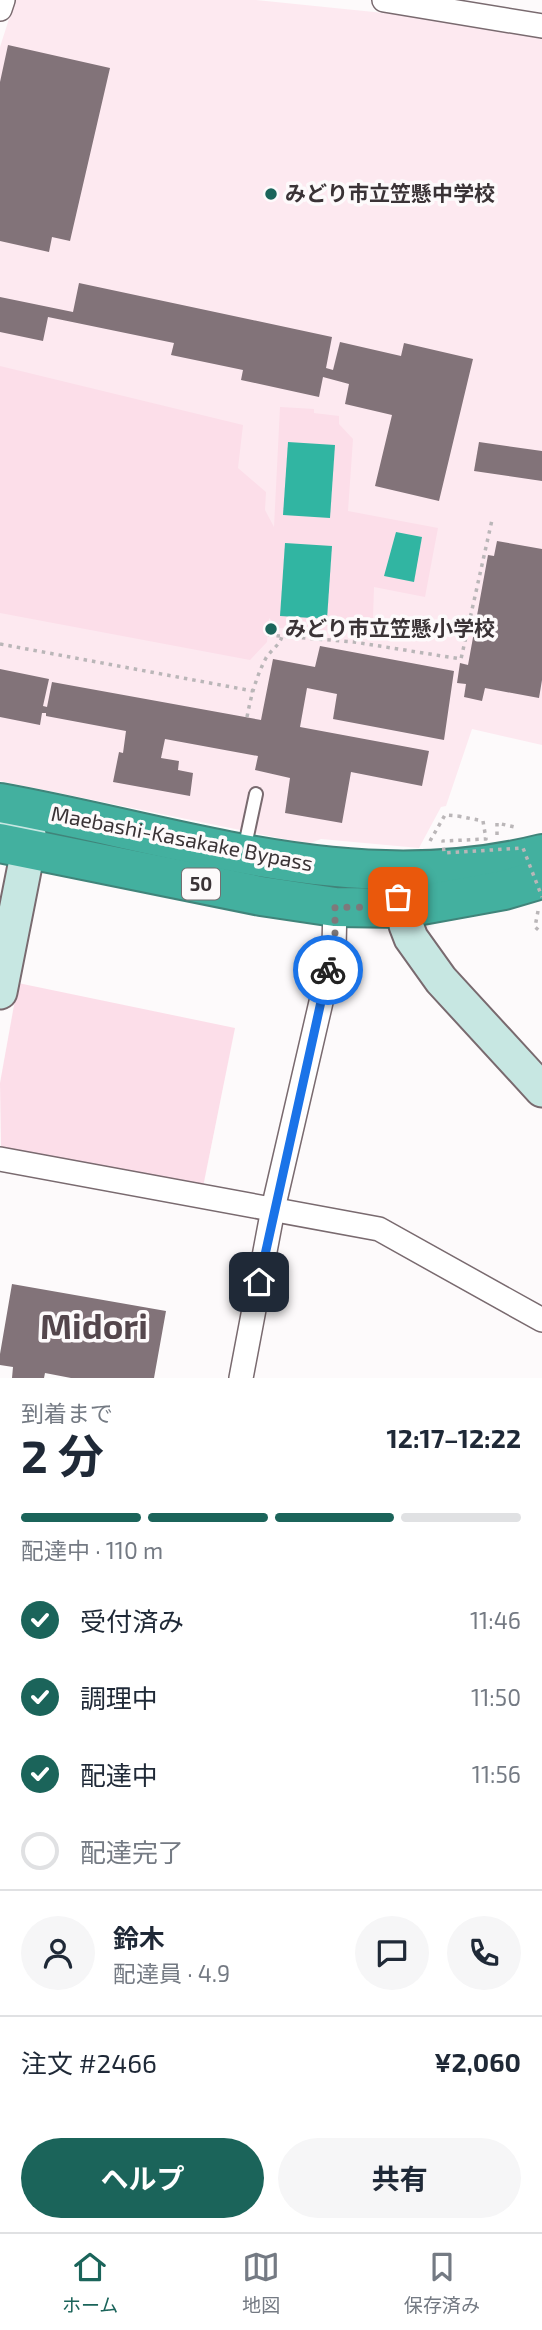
<!DOCTYPE html>
<html lang="ja">
<head>
<meta charset="utf-8">
<style>
	:root { --surface:#fff; --page:#f6f6f7; --text:#1f2937; --muted:#747a83; --line:#e0e1e3; --accent:#1b645a }
	body { margin:0; font-family:"Exo 2","Noto Sans JP",sans-serif; background:var(--page); color:var(--text); height:100vh; display:flex; flex-direction:column; font-size:26px; white-space:nowrap }
	* { box-sizing:border-box; margin:0 }
	p { font-size:23px; color:var(--muted) }
	.icon { flex:none; width:38px; height:38px; fill:none; stroke:currentColor; stroke-width:2; stroke-linecap:round; stroke-linejoin:round }
	.map { position:relative; height:1378px; overflow:hidden }
	.drawer { display:flex; flex-direction:column; background:var(--surface); flex:1 }
	.drawer>* { flex:none }
	.pin { position:absolute; display:grid; place-items:center; width:60px; height:60px; color:#fff; margin:-30px; border-radius:14px; box-shadow:0 4px 10px #0006 }
	.courier { position:absolute; display:grid; place-items:center; width:70px; height:70px; margin:-35px; border:5px solid #1a73e8; border-radius:50%; background:#fff; color:#222; box-shadow:0 2px 9px #0007 }
	.headline em { font-style:normal; font-weight:700 }
	.headline div { display:flex; flex-direction:column-reverse }
	.headline { display:flex; align-items:center; justify-content:space-between; height:119px; padding:0 21px }
	h1 { font-size:46px; font-weight:700; line-height:52px }
	.bar { display:grid; grid-template-columns:repeat(4,1fr); gap:10px 7px; align-content:center; height:84px; padding:0 21px }
	.bar i { height:9px; border-radius:5px; background:var(--line) }
	.bar .selected { background:var(--accent) }
	.bar p { grid-column:span 4 }
	.line { display:flex; align-items:center; gap:18px; padding:0 21px; border-top:2px solid var(--line) }
	.line div { flex:1 }
	.round { display:grid; place-items:center; flex:none; width:74px; height:74px; border-radius:37px; background:var(--page) }
	ol { padding:0 21px; list-style:none }
	li { display:flex; align-items:center; gap:21px; height:77px }
	li p { margin-inline-start:auto }
	li .icon { padding:7px; border-radius:50%; background:var(--accent); color:#fff; stroke-width:4 }
	li:last-child { color:var(--muted) }
	li i { width:38px; height:38px; border:4px solid var(--line); border-radius:50% }
	.action { display:flex; gap:14px; margin-top:auto; padding:14px 21px }
	.action a { flex:1; height:80px; border-radius:42px; background:var(--accent); color:#fff; font-size:28px; font-weight:700; line-height:80px; text-align:center }
	.action a+a { background:var(--page); color:var(--text) }
	.menu { display:flex; justify-content:space-around; align-items:center; height:98px; border-top:2px solid var(--line); background:var(--surface); font-size:19px; color:var(--muted) }
	.menu a { display:grid; justify-items:center; gap:4px }
	.menu .selected { color:var(--accent) }
	.map>svg:first-child { display:block }
</style>
</head>
<body>
<div class="map">
<svg width="542" height="1378" viewBox="0 0 542 1378">
	<rect width="100%" height="100%" fill="#fdfafb"/>
	<polygon fill="#fde9f0" points="15,0 256,0 423,17 542,39 542,745 472,729 446,806 441,807 419,848 321,839 308,844 0,781 0,47"/>
	<g fill="#fcdee9">
		<polygon points="0,366 243,425 238,468 266,492 265,510 274,527 280,407 314,409 314,413 339,416 339,424 353,439 348,511 438,528 425,597 374,587 373,618 352,617 351,620 343,620 342,631 278,628 269,618 267,642 250,660 0,613"/>
		<polygon points="18,983 235,1028 203,1187 1,1147 0,1083"/>
	</g>
	<g fill="#31b5a2">
		<polygon points="288,442 335,445 330,518 283,515"/>
		<polygon points="396,532 422,537 414,582 384,576"/>
		<polygon points="285,543 332,546 327,619 280,616"/>
	</g>
	<g fill="#827379">
		<polygon points="8,45 110,68 70,241 52,237 49,252 0,241 0,82"/>
		<polygon points="79,283 332,337 326,368 333,370 340,342 401,356 404,343 473,359 439,501 375,486 392,415 345,404 349,384 323,377 319,397 241,380 243,370 171,355 174,343 48,317 43,341 0,332 0,297 73,312"/>
		<polygon points="479,442 542,451 542,481 474,471"/>
		<polygon points="497,541 542,549 542,680 539,698 485,688 482,701 464,697 466,684 457,683 460,663 468,665 488,555 494,556"/>
		<polygon points="320,646 454,671 444,740 333,719 337,694 307,688 300,727 429,751 422,786 351,772 342,823 285,813 290,778 255,770 258,756 165,739 161,758 179,761 178,770 193,773 190,796 113,782 119,752 123,753 126,731 46,716 46,713 42,713 40,725 0,717 0,669 49,679 43,706 47,707 52,682 261,720 273,659 315,667"/>
		<polygon points="12,1284 166,1311 154,1378 71,1378 45,1373 44,1378 12,1378 13,1367 0,1365 0,1354"/>
	</g>
	<g fill="none" stroke-linecap="round" stroke-linejoin="round">
		<defs>
			<polyline id="lane" points="244,850 256,794"/>
			<g id="street">
				<polyline points="384,0 542,26"/>
				<polyline points="0,9 3,0"/>
				<polyline points="0,1159 379,1229 542,1320"/>
				<polyline points="241,1378 273,1209 334,946 335,907"/>
			</g>
			<g id="secondary">
				<path d="M 0,813 C 16,816 28,822 30,840 L 0,992"/>
				<polyline points="390,889 405,908 406,925 411,938 441,980 542,1090"/>
			</g>
			<g id="highway">
				<path d="M 0,803 C 183,836 355,901 542,854"/>
				<polyline points="0,843 261,896 335,907 405,908 504,890 542,879"/>
			</g>
		</defs>
		<use href="#lane" stroke="#796a6f" stroke-width="16"/>
		<use href="#street" stroke="#796a6f" stroke-width="26"/>
		<use href="#secondary" stroke="#796a6f" stroke-width="37"/>
		<use href="#highway" stroke="#40847a" stroke-width="42"/>
		<g stroke="#bab6b8" stroke-width="3.5" stroke-dasharray="3.5 5" stroke-linecap="butt">
			<polyline points="268,635 354,642 461,659 492,520"/>
			<polyline points="0,644 253,691"/>
			<path d="M 247,717 C 251,696 256,677 266,658 C 271,650 280,645 282,636"/>
			<polyline points="497,835 497,823 515,827 516,830"/>
			<polyline points="430,841 445,815 458,816"/>
			<polyline points="538,911 535,927 542,933"/>
		</g>
		<use href="#lane" stroke="#fff" stroke-width="12"/>
		<use href="#street" stroke="#fff" stroke-width="23"/>
		<use href="#secondary" stroke="#c7e7e2" stroke-width="33"/>
		<use href="#highway" stroke="#43b09f" stroke-width="38"/>
		<polyline stroke="#bab6b8" stroke-width="3.5" stroke-dasharray="3.5 5" stroke-linecap="butt" points="458,816 483,821 486,839 443,841 444,853 523,848 542,897"/>
	</g>
	<g fill="none" stroke-linecap="round" stroke-linejoin="round">
		<polyline stroke="#7e797b" stroke-width="7" stroke-dasharray="0 12.6" points="328,970 335,936 335,907 405,908 398,897"/>
		<polyline stroke="#1a73e8" stroke-width="9" points="259,1282 328,970"/>
	</g>
	<g fill="#1b645a" stroke="#fdfafb" stroke-width="2.5">
		<circle cx="271" cy="194" r="7"/>
		<circle cx="271" cy="629" r="7"/>
	</g>
	<g text-anchor="middle" stroke-width="7" stroke-linejoin="round" paint-order="stroke">
		<rect fill="#fdfafb" stroke="#746f71" stroke-width="2" x="182" y="868.5" width="38" height="31" rx="5"/>
		<g font-size="19" font-weight="bold" fill="#3a3336">
			<text x="201" y="891">50</text>
		</g>
		<g font-size="21" font-weight="bold" fill="#3a3336" stroke="#fdfafb" text-anchor="start">
			<text x="285" y="201">みどり市立笠懸中学校</text>
			<text x="285" y="636">みどり市立笠懸小学校</text>
		</g>
		<g font-size="21" fill="#3a3336" stroke="#fdfafb">
			<text transform="translate(182 839) rotate(11)" y="7">Maebashi-Kasakake Bypass</text>
		</g>
		<g font-size="35" font-weight="bold" fill="#54464c" stroke="#fdfafb">
			<text x="94" y="1339">Midori</text>
		</g>
	</g>
</svg>
<div class="pin" style="left:398px;top:897px;background:#ea580c"><svg class="icon" aria-label="bag" viewBox="0 0 24 24"><path d="M5 8h14l-1 12H6zM9 8a3 3 0 0 1 6 0"/></svg></div>
<div class="pin" style="left:259px;top:1282px;background:#1f2937"><svg class="icon" aria-label="home" viewBox="0 0 24 24"><path d="M3 11l9-7 9 7M6 9v11h12V9"/></svg></div>
<div class="courier" style="left:328px;top:970px"><svg class="icon" aria-label="bike" viewBox="0 0 24 24"><circle cx="6" cy="16" r="4"/><circle cx="18" cy="16" r="4"/><path d="M6 16l4-8h5l3 8M10 8l3 8H6M13 5h3"/></svg></div>
</div>
<section class="drawer">
<div class="headline"><div><h1>2 分</h1><p>到着まで</p></div><em>12:17–12:22</em></div>
<div class="bar"><i class="selected"></i><i class="selected"></i><i class="selected"></i><i></i><p>配達中 · 110 m</p></div>
<ol>
<li><svg class="icon" aria-label="check" viewBox="0 0 24 24"><path d="M5 12l5 5 9-10"/></svg>受付済み<p>11:46</p></li>
<li><svg class="icon" aria-label="check" viewBox="0 0 24 24"><path d="M5 12l5 5 9-10"/></svg>調理中<p>11:50</p></li>
<li><svg class="icon" aria-label="check" viewBox="0 0 24 24"><path d="M5 12l5 5 9-10"/></svg>配達中<p>11:56</p></li>
<li><i></i>配達完了</li>
</ol>
<div class="line" style="height:126px"><a class="round"><svg class="icon" aria-label="person" viewBox="0 0 24 24"><circle cx="12" cy="8" r="4"/><path d="M4 21q1-7 8-7t8 7"/></svg></a><div><b>鈴木</b><p>配達員 · 4.9</p></div><a class="round"><svg class="icon" aria-label="chat" viewBox="0 0 24 24"><path d="M4 5h16v11H9l-5 4z"/></svg></a><a class="round"><svg class="icon" aria-label="phone" viewBox="0 0 24 24"><path d="M5 4h4l2 5-3 2q2 4 5 5l2-3 5 2v4C11 20 4 13 5 4z"/></svg></a></div>
<div class="line" style="height:91px"><div>注文 #2466</div><b>¥2,060</b></div>
<div class="action"><a>ヘルプ</a><a>共有</a></div>
</section>
<nav class="menu">
<a class="selected"><svg class="icon" aria-label="home" viewBox="0 0 24 24"><path d="M3 11l9-7 9 7M6 9v11h12V9"/></svg>ホーム</a>
<a><svg class="icon" aria-label="map" viewBox="0 0 24 24"><path d="M3 6l6-2 6 2 6-2v14l-6 2-6-2-6 2zM9 4v14M15 6v14"/></svg>地図</a>
<a><svg class="icon" aria-label="saved" viewBox="0 0 24 24"><path d="M7 4h10v16l-5-4-5 4z"/></svg>保存済み</a>
</nav>
</body>
</html>
